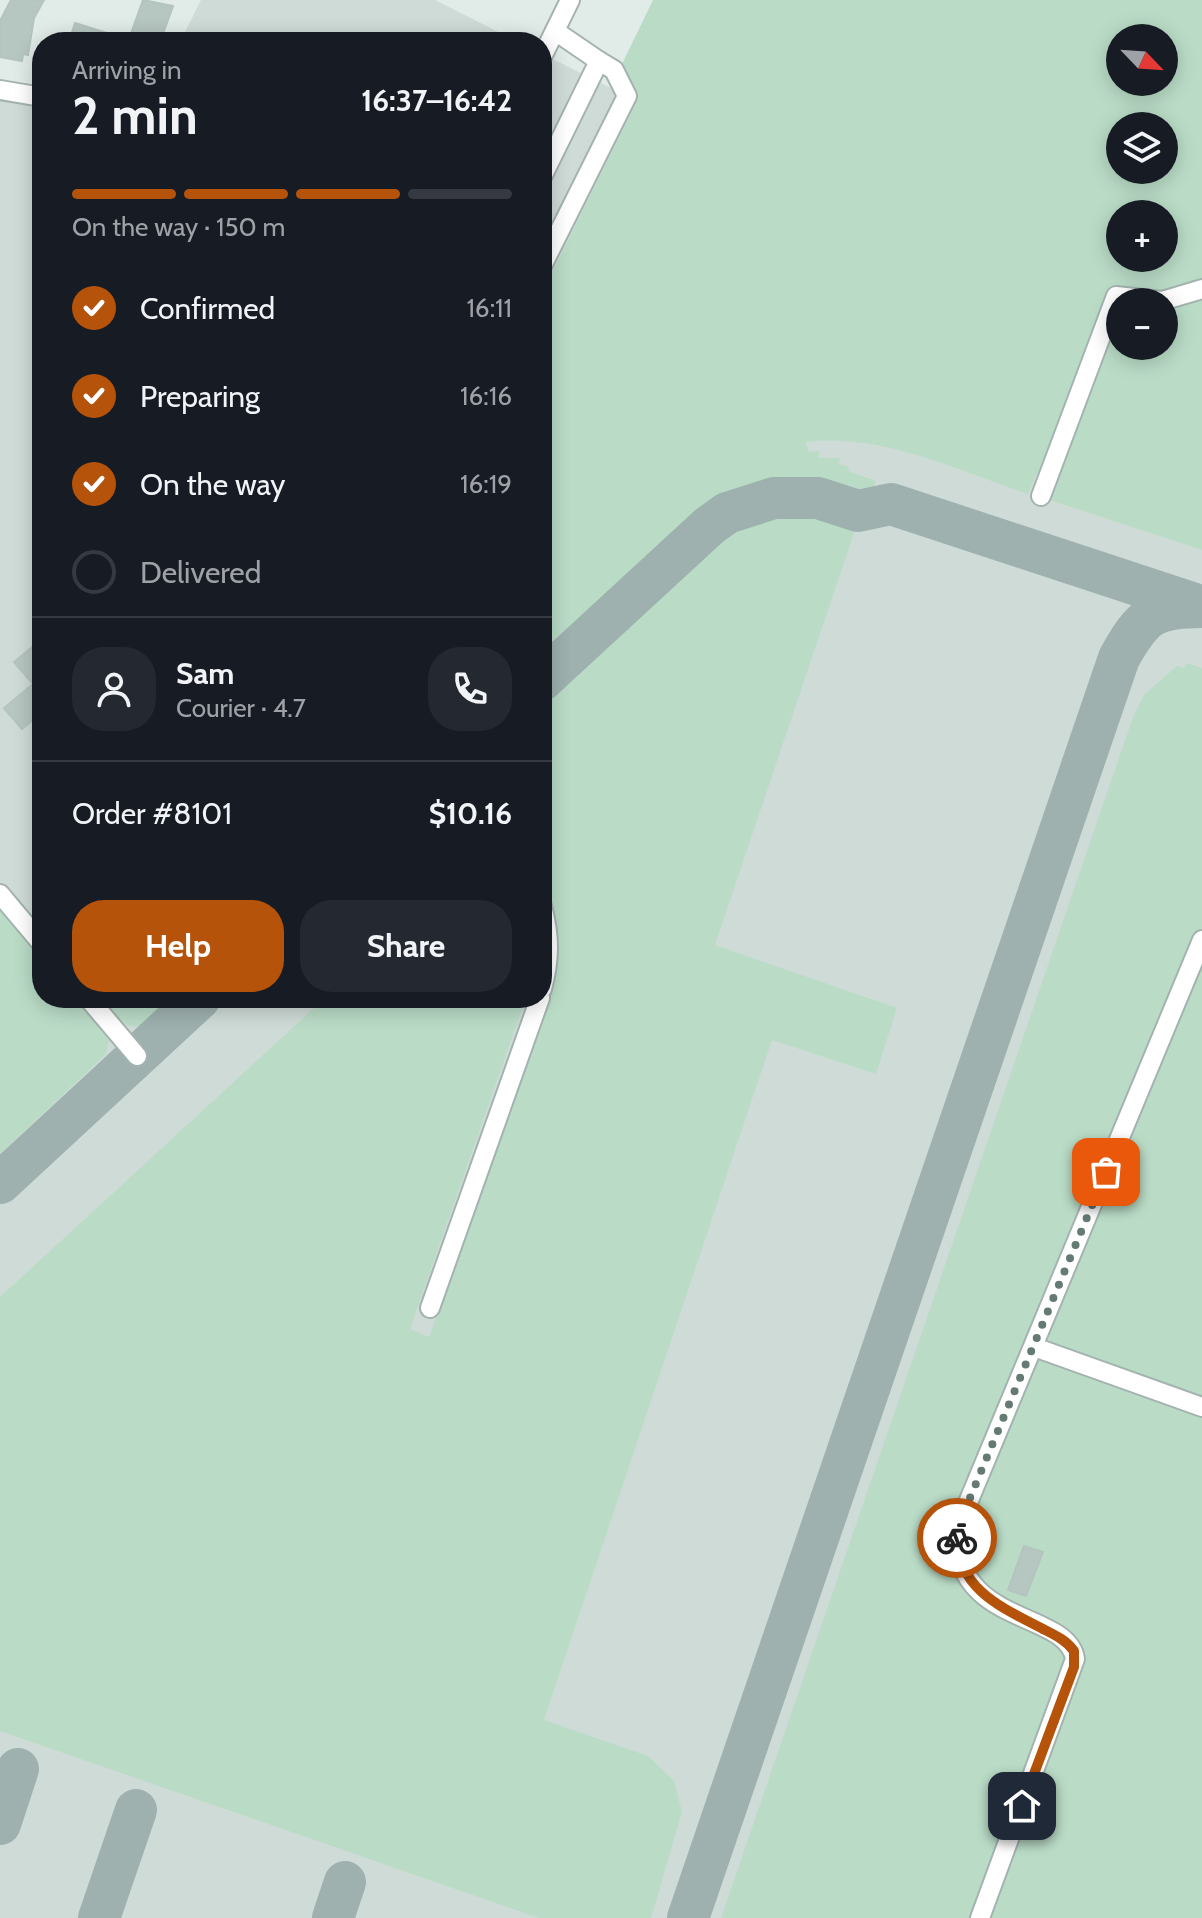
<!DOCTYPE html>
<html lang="en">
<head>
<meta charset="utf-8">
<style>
	:root { --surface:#171b24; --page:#242831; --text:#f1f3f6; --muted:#9ea1a6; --line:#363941; --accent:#b45309 }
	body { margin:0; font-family:Cabin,sans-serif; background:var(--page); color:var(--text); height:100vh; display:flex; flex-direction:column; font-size:30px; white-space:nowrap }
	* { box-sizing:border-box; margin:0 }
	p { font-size:26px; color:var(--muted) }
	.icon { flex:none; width:44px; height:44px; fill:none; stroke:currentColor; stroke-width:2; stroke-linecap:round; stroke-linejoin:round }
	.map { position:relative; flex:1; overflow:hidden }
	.details { position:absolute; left:32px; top:32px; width:520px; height:976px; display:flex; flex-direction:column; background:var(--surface); border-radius:32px; box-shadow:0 4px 20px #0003 }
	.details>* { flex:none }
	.needle { width:52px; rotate:115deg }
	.buttons { position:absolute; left:1106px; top:24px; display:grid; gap:16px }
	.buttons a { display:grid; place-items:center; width:72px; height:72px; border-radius:50%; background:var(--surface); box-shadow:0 4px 20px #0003; font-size:40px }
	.pin { position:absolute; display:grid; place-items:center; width:68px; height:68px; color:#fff; margin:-34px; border-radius:16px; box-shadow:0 4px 12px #0006 }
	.courier { position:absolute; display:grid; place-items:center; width:80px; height:80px; margin:-40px; border:6px solid #b45309; border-radius:50%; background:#fff; color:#222; box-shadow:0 2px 10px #0007 }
	.overview em { font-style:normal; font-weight:800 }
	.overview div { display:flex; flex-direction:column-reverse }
	.overview { display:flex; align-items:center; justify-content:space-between; height:136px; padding:0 40px }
	h1 { font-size:52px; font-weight:800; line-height:60px }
	.bar { display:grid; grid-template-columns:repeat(4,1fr); gap:12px 8px; align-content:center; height:96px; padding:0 40px }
	.bar i { height:10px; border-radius:6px; background:var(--line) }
	.bar .current { background:var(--accent) }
	.bar p { grid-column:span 4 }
	.line { display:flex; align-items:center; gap:20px; padding:0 40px; border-top:2px solid var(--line) }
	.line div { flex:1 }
	.round { display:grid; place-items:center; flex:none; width:84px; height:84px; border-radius:32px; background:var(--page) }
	ol { padding:0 40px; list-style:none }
	li { display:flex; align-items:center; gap:24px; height:88px }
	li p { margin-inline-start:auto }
	li .icon { padding:8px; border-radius:50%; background:var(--accent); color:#fff; stroke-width:4 }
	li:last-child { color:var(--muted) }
	li i { width:44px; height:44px; border:4px solid var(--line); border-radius:50% }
	.primary-button { display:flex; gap:16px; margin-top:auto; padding:16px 40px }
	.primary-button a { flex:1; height:92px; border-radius:32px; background:var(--accent); color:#fff; font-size:32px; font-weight:800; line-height:92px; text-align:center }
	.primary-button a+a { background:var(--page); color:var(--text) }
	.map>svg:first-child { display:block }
</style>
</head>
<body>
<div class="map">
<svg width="1202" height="1918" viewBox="0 0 1202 1918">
	<rect width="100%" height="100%" fill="#e1ebe8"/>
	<g fill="#cfdbd7">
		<polygon points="201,0 435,0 518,42 180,42"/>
		<polygon points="542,54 963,260 942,408 1202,481 1202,1918 0,1918 0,84 42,90 42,998 542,998"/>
	</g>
	<g fill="#badcc7" fill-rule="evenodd">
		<path d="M 653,0 L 1202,0 L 1202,550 L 1050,500 L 1068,444 L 1052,439 L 1028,494 C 956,470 882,433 805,442 L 809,452 L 819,451 L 819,458 L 840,458 L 839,464 L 847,466 L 850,472 L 876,481 L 870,497 C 855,510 825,491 806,489 C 789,488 769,491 752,496 C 695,513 614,604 569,646 L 561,640 L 542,658 L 542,293 L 637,101 L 621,66 ZM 1120,38 L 1164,38 L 1164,82 L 1120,82 ZM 1120,126 L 1164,126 L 1164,170 L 1120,170 ZM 1120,214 L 1164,214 L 1164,258 L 1120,258 ZM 1120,302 L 1164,302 L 1164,346 L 1120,346 Z"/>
		<path d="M 800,503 C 823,507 845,508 854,533 L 715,945 L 897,1008 L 876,1074 L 772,1040 L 544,1720 L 648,1756 L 674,1781 L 682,1812 L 651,1918 L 539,1918 L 0,1731 L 0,1297 L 325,998 L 526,998 L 410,1329 L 429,1337 L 555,972 C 561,942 557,917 542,890 L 542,703 L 585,663 L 578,656 L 728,522 L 752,511 Z"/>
		<polygon points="1186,663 1202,668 1202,928 953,1527 953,1562 1058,1642 1069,1656 973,1918 721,1918 1133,717 1144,695 1177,666 1184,668"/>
		<polygon points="0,910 42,960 42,998 74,998 109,1040 106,1054 0,1154"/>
		<polygon points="1202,954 1202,1402 1052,1347 1046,1335"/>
		<path d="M 112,998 L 171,998 C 140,1027 138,1041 104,1005 Z"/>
		<polygon points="1044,1357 1202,1412 1202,1918 987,1918 1080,1662 978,1584 960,1538 1034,1363"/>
	</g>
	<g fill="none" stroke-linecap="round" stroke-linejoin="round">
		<g stroke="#9eb1ae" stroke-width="42">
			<polyline points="542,680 709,526 727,513 774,498 818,498 858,511 891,504 1198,605"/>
			<polyline points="0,1183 200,998"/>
			<polyline points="0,1824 18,1769"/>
			<polyline points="99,1918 136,1810"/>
			<polyline points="333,1918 345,1882"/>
			<path d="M 688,1918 L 1119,658 C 1143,615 1153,607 1202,607"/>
		</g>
	</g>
	<g fill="#b6c6c1" stroke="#b4c4bf" stroke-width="2">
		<polygon points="11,0 44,0 34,18 28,55 23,54 22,61 0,57 0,21"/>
		<polygon points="143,0 173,6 160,42 128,42"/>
		<polygon points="75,23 126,39 125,42 69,42"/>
		<polygon points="36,644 42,651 42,712 22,729 4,708 33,684 14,662"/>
		<polygon points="1024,1546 1043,1552 1026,1596 1008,1590"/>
	</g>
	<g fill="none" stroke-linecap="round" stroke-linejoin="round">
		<defs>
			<g id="minor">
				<polyline points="543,55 570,0"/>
				<polyline points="0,90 42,97"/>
				<polyline points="542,177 599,61 555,31"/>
				<polyline points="542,266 627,96 614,70 599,61"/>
				<polyline points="1041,496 1116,296 1162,301 1202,289"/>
				<polyline points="0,894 42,944"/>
				<path d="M 542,906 C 550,936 550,959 542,989"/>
				<polyline points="88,998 137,1056"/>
				<polyline points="430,1308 540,998"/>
				<polyline points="1034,1347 1202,1407"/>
				<path d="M 980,1918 L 1075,1659 C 1068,1610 952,1627 957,1529 L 1202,940"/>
			</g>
		</defs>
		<use href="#minor" stroke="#a4b3af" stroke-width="22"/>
		<use href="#minor" stroke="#fff" stroke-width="18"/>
	</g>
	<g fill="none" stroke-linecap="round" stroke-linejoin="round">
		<polyline stroke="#657975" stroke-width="8" stroke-dasharray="0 14.4" points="957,1538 957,1529 1106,1172"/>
		<path stroke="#b45309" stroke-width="10" d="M 957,1538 C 958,1590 1003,1608 1043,1629 C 1055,1635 1066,1640 1074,1651 L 1074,1667 L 1022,1806"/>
	</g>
</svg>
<div class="buttons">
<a><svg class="needle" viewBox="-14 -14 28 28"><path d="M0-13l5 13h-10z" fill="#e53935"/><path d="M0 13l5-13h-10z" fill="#9ea1a6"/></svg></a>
<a><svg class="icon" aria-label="layers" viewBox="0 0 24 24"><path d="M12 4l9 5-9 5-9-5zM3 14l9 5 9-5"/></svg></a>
<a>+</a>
<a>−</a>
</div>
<div class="pin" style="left:1106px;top:1172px;background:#ea580c"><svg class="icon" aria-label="bag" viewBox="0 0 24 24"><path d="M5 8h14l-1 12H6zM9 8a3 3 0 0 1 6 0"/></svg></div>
<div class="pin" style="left:1022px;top:1806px;background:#1f2937"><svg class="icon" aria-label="home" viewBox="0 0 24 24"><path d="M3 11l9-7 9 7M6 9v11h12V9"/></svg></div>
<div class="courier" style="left:957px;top:1538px"><svg class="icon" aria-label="bike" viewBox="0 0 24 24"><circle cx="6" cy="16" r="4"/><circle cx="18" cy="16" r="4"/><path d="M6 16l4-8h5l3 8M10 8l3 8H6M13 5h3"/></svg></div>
<section class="details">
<div class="overview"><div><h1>2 min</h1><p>Arriving in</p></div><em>16:37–16:42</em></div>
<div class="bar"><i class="current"></i><i class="current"></i><i class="current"></i><i></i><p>On the way · 150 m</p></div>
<ol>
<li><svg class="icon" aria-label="check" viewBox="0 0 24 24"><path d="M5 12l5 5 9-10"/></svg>Confirmed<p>16:11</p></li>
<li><svg class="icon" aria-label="check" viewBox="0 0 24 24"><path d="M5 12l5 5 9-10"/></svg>Preparing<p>16:16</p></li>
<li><svg class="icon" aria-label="check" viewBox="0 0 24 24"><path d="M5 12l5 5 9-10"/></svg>On the way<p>16:19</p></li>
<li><i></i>Delivered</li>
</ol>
<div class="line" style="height:144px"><a class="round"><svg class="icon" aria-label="person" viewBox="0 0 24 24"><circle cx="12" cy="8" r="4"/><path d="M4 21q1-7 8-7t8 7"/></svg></a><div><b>Sam</b><p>Courier · 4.7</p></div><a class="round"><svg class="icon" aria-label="phone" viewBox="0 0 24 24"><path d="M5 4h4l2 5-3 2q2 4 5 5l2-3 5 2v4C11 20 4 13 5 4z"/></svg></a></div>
<div class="line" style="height:104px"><div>Order #8101</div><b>$10.16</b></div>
<div class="primary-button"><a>Help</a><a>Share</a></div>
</section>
</div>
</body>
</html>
